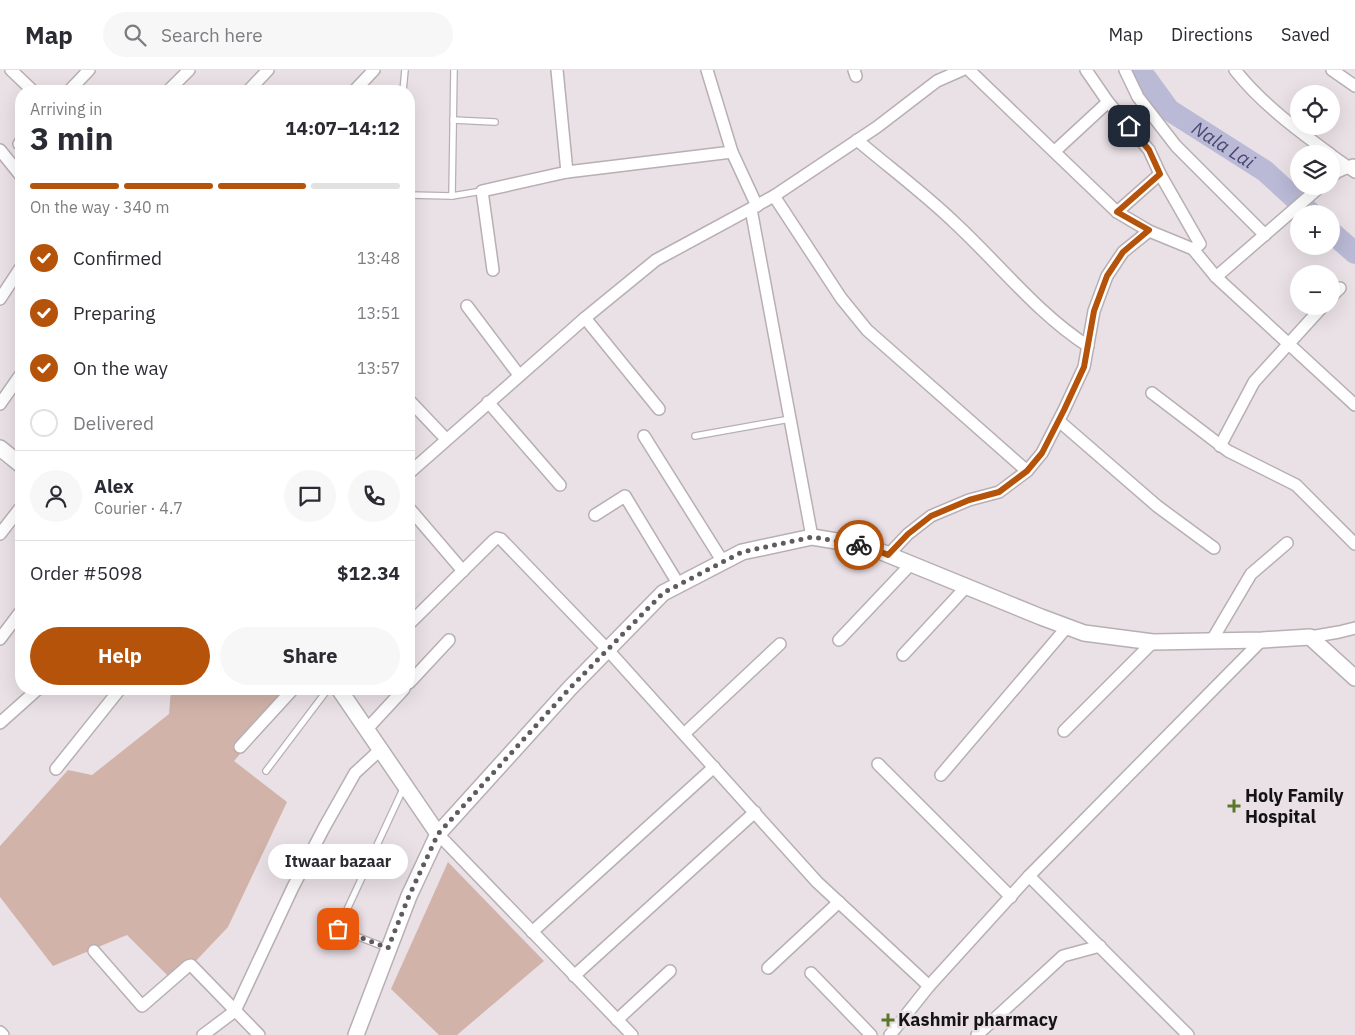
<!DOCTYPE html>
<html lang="en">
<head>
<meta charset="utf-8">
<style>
	:root { --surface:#fff; --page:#f7f7f7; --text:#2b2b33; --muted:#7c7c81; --line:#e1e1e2; --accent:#b45309 }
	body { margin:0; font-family:"IBM Plex Sans",sans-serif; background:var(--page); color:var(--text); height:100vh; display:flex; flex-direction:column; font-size:19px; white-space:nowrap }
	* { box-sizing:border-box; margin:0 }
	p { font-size:16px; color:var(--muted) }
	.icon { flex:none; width:28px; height:28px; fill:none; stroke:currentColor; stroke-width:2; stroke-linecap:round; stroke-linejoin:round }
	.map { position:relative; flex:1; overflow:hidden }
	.drawer { position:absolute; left:15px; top:15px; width:400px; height:610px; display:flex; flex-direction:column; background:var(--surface); border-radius:20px; box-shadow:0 5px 20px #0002 }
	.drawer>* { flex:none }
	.tools { position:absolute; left:1290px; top:15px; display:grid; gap:10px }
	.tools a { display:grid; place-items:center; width:50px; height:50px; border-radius:50%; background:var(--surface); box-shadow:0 5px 20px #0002; font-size:25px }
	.pin { position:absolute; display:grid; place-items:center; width:42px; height:42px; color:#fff; margin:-21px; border-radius:10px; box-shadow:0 2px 8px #0006 }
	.courier { position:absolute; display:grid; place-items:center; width:50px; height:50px; margin:-25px; border:4px solid #b45309; border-radius:50%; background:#fff; color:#222; box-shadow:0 1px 6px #0007 }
	.bubble { position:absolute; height:35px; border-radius:18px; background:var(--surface); box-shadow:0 5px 20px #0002; font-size:16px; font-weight:700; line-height:35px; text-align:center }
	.headline em { font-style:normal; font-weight:700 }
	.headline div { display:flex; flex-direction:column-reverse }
	.headline { display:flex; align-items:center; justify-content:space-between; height:85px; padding:0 15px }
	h1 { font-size:32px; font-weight:700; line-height:38px }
	.bar { display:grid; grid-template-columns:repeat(4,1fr); gap:8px 5px; align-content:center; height:60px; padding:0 15px }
	.bar i { height:6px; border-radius:4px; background:var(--line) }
	.bar .current { background:var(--accent) }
	.bar p { grid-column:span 4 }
	.line { display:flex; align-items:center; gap:12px; padding:0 15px; border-top:1px solid var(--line) }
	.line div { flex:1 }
	.round { display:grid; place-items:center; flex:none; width:52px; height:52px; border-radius:26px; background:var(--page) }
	ol { padding:0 15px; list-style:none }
	li { display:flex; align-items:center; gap:15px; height:55px }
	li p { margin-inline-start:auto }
	li .icon { padding:5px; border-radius:50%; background:var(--accent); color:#fff; stroke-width:4 }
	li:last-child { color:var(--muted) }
	li i { width:28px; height:28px; border:2px solid var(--line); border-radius:50% }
	.primary-button { display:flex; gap:10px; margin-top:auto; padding:10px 15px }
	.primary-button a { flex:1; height:58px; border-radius:30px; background:var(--accent); color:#fff; font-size:20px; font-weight:700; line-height:58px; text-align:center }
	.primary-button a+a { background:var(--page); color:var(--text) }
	header { display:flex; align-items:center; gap:30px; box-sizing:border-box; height:70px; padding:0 25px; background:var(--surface); border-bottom:1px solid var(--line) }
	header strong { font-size:24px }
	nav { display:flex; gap:28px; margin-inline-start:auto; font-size:18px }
	.search { width:350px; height:45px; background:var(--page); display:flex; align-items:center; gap:12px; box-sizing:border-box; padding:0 18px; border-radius:28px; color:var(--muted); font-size:19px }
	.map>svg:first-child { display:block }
</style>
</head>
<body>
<header>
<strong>Map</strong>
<div class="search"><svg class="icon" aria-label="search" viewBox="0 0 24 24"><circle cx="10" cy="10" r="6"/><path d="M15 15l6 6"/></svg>Search here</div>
<nav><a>Map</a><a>Directions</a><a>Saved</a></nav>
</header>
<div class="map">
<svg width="1355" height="965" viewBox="0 0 1355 965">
	<rect width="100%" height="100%" fill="#eae1e6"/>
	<g fill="#d1b3a9">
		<polygon points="171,619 296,619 234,691 287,732 228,857 175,913 127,865 53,896 0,827 0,776 68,700 92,705 169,644"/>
		<polygon points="448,792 544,891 457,965 439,965 391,919"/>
	</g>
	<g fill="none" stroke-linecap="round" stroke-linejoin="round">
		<g stroke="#bab9d6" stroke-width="22">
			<path id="s1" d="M 1140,0 L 1169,40 L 1265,101 L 1312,144"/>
			<polyline points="1331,162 1355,183"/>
		</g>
		<defs>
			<g id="lane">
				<polyline points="403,21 405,0"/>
				<polyline points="453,50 495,52"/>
				<polyline points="409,125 452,126 482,121"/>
				<polyline points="452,126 454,0"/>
				<polyline points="695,366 790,349"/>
				<polyline points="266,701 328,619"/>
				<polyline points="387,878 338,859 404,717"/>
			</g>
			<g id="street">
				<polyline points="11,0 33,21"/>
				<polyline points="557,0 567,102"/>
				<polyline points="707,0 732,82 757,136"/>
				<polyline points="854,0 856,6"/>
				<polyline points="969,0 1117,142 1149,161 1193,179 1216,207 1355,335"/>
				<polyline points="1086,0 1108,32 1149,80 1160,104 1200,174 1193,179"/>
				<polyline points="1125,0 1138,27 1176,76 1265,165"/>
				<path d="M 1235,0 C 1261,33 1296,59 1330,84"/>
				<polyline points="1332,0 1355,16"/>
				<polyline points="69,21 89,0"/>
				<polyline points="168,21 189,0"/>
				<polyline points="248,21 268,0"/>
				<polyline points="354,21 374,0"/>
				<path d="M 857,70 C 890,98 925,124 956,154 C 999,194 1039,245 1088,276"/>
				<polyline points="19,74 21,71"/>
				<polyline points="0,80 21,106"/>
				<polyline points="1055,81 1108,32"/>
				<polyline points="1331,85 1355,102"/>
				<polyline points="1331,107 1337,102 1353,95"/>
				<polyline points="774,126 841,228 867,260 1027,401"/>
				<polyline points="751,139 812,467"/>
				<polyline points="1117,142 1160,104"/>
				<polyline points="493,200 482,121 567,102 732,82"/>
				<polyline points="1216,207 1321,116"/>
				<polyline points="1331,227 1340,218"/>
				<polyline points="0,229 21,197"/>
				<polyline points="467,236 519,305"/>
				<polyline points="585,248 659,339"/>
				<polyline points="1152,323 1228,381 1296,415 1355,474"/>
				<polyline points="409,330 446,369"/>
				<polyline points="488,332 560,415"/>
				<polyline points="0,334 21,304"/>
				<polyline points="1059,351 1157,436 1214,478"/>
				<polyline points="644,366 723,492"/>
				<polyline points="1220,376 1254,312 1323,236"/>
				<polyline points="409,403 585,248 656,190 774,126 877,57 937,11 962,0"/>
				<polyline points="409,438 463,501"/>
				<polyline points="595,445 625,426 679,515"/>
				<polyline points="0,464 21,437"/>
				<polyline points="888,485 908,464 931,446 969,430 999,422 1027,401 1042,383 1064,340 1084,297 1094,241 1107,206 1123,182 1149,161"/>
				<polyline points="409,554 494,470 497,468 501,469 607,579 817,812 929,916"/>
				<polyline points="1310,567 1339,562 1355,558"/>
				<polyline points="0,569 21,541"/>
				<polyline points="839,570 911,494"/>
				<polyline points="1212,570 1251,504 1287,473"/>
				<polyline points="903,585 966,517"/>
				<polyline points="409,613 449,570"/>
				<polyline points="0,653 38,619"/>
				<polyline points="367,659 404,619"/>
				<polyline points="1064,661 1153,572"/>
				<polyline points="684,664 780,574"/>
				<polyline points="240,677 293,619"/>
				<polyline points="878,694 1011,827"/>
				<polyline points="56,699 120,619"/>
				<polyline points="941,705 1067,557"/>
				<polyline points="438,764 632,965"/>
				<polyline points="1029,806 1188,965"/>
				<polyline points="532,862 714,697"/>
				<polyline points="94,881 142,936 188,896 191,895 259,965"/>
				<polyline points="768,898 839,832"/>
				<polyline points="811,903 871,965"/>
				<polyline points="574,906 755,742"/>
				<polyline points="617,950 670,901"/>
				<polyline points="0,962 3,965"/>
				<polyline points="203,965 235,941 293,817 325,756 355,703 381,679"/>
				<polyline points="890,965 929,916 1029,806 1262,570"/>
				<polyline points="977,965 1063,886 1100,876"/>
			</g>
			<g id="secondary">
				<polyline points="0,378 21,395"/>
				<polyline points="339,619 438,764"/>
				<polyline points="356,965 409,826 438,764 570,618 663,523 742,482 812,467 867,476 1041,547 1084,563 1153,572 1262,570 1310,567 1355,608"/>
			</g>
		</defs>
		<use href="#lane" stroke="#b8afb4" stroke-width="8"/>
		<use href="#street" stroke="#b8afb4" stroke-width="14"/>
		<use href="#secondary" stroke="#b8afb4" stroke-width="18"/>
		<use href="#lane" stroke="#fff" stroke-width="5.5"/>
		<use href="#street" stroke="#fff" stroke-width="11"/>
		<use href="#secondary" stroke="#fff" stroke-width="15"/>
	</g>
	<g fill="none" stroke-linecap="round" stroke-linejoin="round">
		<polyline stroke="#605b5e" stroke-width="5" stroke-dasharray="0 9" points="338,859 388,878 409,826 438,764 570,618 663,523 742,482 812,467 859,475"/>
		<polyline stroke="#b45309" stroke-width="6" points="859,475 867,476 888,485 908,464 931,446 969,430 999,422 1027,401 1042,383 1064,340 1084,297 1094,241 1107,206 1123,182 1149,160 1117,142 1160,104 1149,80 1129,56"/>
	</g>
	<g fill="#5b772b" stroke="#eae1e6" stroke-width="2">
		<path d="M1231.5 728.5h5v5h5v5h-5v5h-5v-5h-5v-5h5z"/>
		<path d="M885.5 942.5h5v5h5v5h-5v5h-5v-5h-5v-5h5z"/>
	</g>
	<g text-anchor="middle" stroke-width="5" stroke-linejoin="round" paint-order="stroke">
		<g font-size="18" font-weight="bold" fill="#161315" stroke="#eae1e6" text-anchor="start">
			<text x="1245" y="732">Holy Family<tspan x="1245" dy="21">Hospital</tspan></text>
			<text x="898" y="956">Kashmir pharmacy</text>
		</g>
		<g font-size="19" font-style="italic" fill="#494671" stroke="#eae1e6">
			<text dy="7" stroke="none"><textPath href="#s1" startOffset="114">Nala Lai</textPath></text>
		</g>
	</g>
</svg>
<div class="tools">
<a><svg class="icon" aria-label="locate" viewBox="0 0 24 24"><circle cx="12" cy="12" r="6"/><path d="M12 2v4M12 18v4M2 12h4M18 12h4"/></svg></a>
<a><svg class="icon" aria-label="layers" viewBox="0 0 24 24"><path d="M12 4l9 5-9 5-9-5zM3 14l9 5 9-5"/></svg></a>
<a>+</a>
<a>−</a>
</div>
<div class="pin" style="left:338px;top:859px;background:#ea580c"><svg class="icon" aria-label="bag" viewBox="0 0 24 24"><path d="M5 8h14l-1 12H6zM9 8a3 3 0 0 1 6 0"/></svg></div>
<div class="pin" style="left:1129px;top:56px;background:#1f2937"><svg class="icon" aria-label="home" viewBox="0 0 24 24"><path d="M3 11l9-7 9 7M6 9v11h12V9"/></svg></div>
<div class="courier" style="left:859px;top:475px"><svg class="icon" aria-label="bike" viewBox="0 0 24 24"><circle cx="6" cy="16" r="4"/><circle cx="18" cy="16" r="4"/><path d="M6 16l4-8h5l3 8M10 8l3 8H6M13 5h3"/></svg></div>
<div class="bubble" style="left:268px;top:774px;width:140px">Itwaar bazaar</div>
<section class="drawer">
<div class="headline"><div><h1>3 min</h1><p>Arriving in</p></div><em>14:07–14:12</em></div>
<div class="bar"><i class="current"></i><i class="current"></i><i class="current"></i><i></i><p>On the way · 340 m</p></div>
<ol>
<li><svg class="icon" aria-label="check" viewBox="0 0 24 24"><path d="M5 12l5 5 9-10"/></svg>Confirmed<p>13:48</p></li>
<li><svg class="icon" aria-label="check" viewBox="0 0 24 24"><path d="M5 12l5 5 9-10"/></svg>Preparing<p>13:51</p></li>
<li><svg class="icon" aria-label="check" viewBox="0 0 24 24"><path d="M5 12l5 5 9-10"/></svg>On the way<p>13:57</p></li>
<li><i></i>Delivered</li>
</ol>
<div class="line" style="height:90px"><a class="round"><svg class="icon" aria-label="person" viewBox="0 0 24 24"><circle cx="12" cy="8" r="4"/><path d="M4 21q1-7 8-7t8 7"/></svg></a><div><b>Alex</b><p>Courier · 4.7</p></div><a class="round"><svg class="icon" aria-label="chat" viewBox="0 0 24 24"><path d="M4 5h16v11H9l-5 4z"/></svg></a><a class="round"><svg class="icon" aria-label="phone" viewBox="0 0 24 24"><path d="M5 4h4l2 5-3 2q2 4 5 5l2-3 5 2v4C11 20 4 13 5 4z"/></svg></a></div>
<div class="line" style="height:65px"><div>Order #5098</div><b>$12.34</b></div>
<div class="primary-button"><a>Help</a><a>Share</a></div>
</section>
</div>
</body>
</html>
